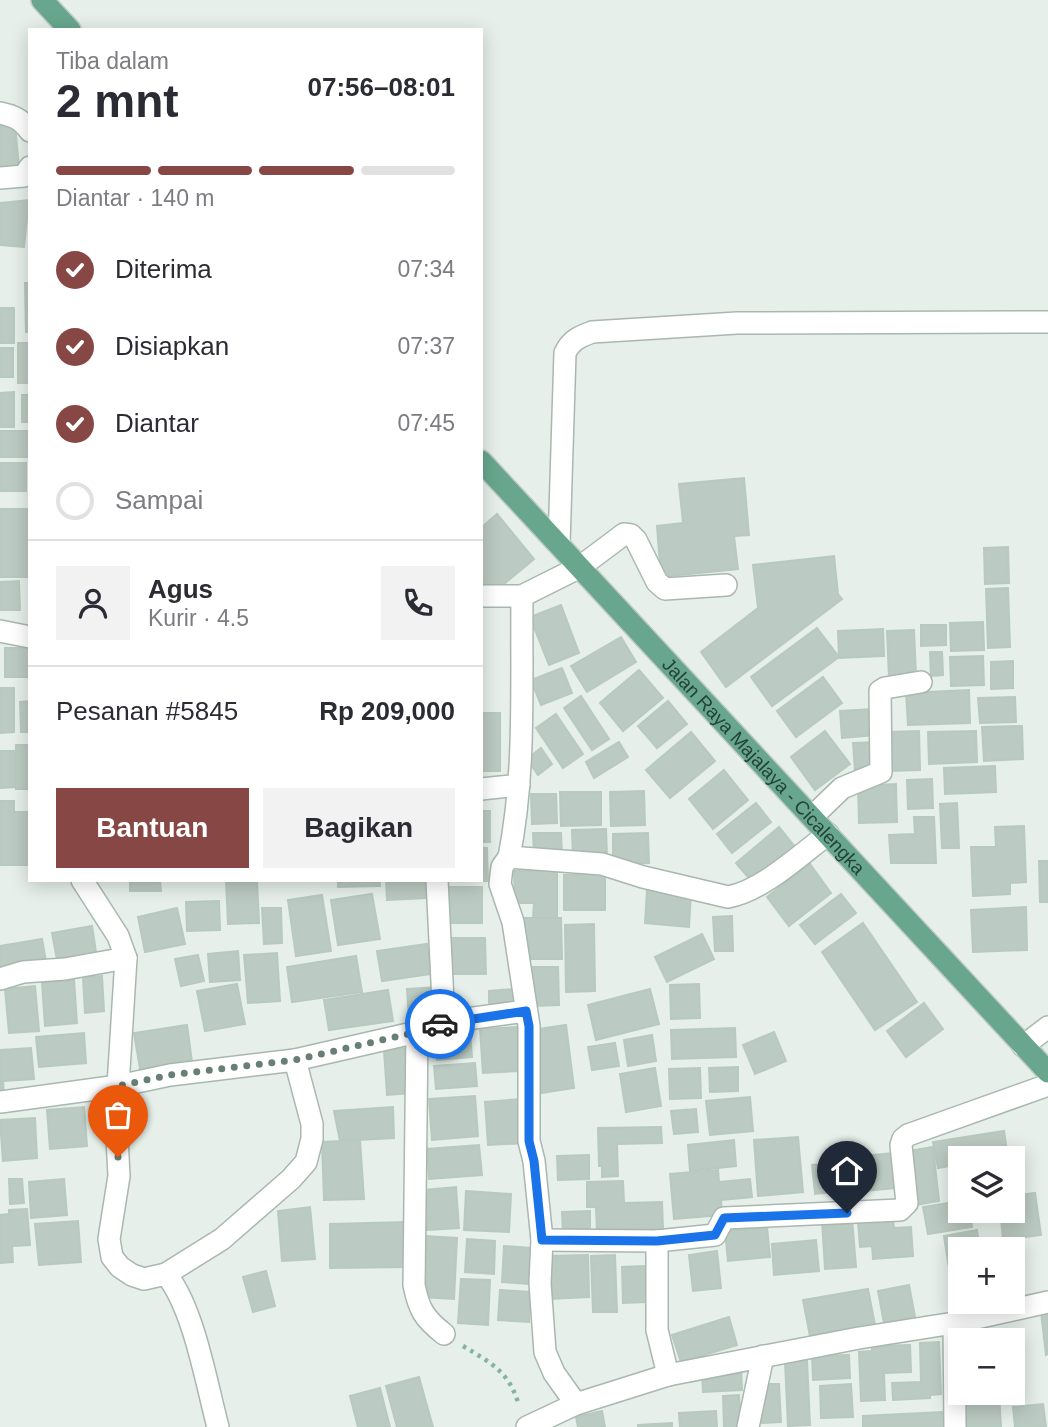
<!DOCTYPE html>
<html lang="id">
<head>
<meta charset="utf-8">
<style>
	:root { --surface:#fff; --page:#f2f2f3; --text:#2b2b33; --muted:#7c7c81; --line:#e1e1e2; --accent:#874845 }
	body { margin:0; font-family:Arial,sans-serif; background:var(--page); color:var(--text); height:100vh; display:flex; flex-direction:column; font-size:26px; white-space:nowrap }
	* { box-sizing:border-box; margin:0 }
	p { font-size:23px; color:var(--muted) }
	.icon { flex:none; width:38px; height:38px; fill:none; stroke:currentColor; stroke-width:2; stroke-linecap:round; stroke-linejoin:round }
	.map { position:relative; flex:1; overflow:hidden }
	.details { position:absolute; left:28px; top:28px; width:455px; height:854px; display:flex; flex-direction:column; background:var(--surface); border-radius:0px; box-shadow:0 4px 18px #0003 }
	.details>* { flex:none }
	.controls { position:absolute; left:948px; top:1146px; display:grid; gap:14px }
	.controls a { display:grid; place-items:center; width:77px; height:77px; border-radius:0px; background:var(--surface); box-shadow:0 4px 18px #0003; font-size:35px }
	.pin { position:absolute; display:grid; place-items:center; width:60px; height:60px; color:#fff; margin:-72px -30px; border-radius:50% 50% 50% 0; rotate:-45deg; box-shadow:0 0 7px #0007 }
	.pin .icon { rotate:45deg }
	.courier { position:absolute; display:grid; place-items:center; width:70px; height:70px; margin:-35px; border:5px solid #1a73e8; border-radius:50%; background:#fff; color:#222; box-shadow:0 2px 9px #0007 }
	.overview em { font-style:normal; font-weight:600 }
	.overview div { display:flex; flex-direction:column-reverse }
	.overview { display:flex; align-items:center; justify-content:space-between; height:119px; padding:0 28px }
	h1 { font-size:46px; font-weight:600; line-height:52px }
	.bar { display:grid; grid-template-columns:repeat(4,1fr); gap:10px 7px; align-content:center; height:84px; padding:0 28px }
	.bar i { height:9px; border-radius:5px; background:var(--line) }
	.bar .active { background:var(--accent) }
	.bar p { grid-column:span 4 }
	.line { display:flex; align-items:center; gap:18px; padding:0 28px; border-top:2px solid var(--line) }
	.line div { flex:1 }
	.round { display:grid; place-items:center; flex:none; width:74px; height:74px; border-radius:0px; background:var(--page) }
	ol { padding:0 28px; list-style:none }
	li { display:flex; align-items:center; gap:21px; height:77px }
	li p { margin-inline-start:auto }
	li .icon { padding:7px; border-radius:50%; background:var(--accent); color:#fff; stroke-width:4 }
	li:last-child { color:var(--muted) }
	li i { width:38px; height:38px; border:4px solid var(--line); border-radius:50% }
	.action { display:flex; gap:14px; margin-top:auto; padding:14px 28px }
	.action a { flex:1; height:80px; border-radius:0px; background:var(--accent); color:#fff; font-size:28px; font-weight:600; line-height:80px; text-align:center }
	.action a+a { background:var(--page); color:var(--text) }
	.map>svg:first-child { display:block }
</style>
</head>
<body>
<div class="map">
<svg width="1048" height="1427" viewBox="0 0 1048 1427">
	<rect width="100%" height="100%" fill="#e6efea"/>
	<g fill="#bbcac2" stroke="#b8c9bf" stroke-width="2">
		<polygon points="0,126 15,126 19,167 0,169"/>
		<polygon points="29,200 24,247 0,245 0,203"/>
		<polygon points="25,283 30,283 30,332 26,332"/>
		<rect x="0" y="308" width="14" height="35"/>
		<rect x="18" y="343" width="12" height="40"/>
		<rect x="0" y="348" width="13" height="29"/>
		<polygon points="14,392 14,427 0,427 0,393"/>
		<rect x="22" y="395" width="8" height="27"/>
		<rect x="0" y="431" width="29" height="26"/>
		<rect x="0" y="463" width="26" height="28"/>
		<polygon points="744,478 749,535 734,536 738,569 661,577 657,526 683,523 679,484"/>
		<rect x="0" y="509" width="30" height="68"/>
		<polygon points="497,514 534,559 492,594 481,581 481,528"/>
		<polygon points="1008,547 1009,583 985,584 984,548"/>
		<polygon points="834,556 838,594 842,599 726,687 701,652 758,608 753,565"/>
		<polygon points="19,581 20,610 0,610 0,582"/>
		<polygon points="1008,588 1010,647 988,648 986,589"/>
		<polygon points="561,605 579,653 549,665 530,617"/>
		<polygon points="983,622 984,650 951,651 950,623"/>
		<polygon points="921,625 946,625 946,645 921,646"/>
		<polygon points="817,628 839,657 772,706 751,677"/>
		<polygon points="883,629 884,656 839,658 838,631"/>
		<polygon points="914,630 916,676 889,677 887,631"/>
		<polygon points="621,637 636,662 587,692 571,666"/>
		<rect x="5" y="648" width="25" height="29"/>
		<polygon points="930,652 942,652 943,675 931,676"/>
		<polygon points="983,656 984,685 951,686 950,657"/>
		<polygon points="1013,661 1013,688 991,689 991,662"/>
		<polygon points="562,668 572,693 541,705 531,680"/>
		<polygon points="639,670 663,698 623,731 600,703"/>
		<polygon points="823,677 842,703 796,737 777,711"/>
		<polygon points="0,688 14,688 14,732 0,733"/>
		<polygon points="969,690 970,723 908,725 906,693"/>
		<polygon points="581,696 609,739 592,750 564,708"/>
		<polygon points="1015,697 1016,722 980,723 978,698"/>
		<polygon points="30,701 30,732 21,732 20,702"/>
		<polygon points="668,701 687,724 657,748 638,726"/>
		<polygon points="873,709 875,735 842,738 840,711"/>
		<rect x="481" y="713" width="19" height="58"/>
		<polygon points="556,714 583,754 563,768 536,728"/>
		<polygon points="1022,726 1023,759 984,761 982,727"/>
		<polygon points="825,731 850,764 815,790 791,757"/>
		<polygon points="919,731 920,770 890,771 888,732"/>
		<polygon points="976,731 977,762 929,764 928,732"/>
		<polygon points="691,732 715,761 670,798 646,770"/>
		<polygon points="619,742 628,757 594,778 586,762"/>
		<polygon points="875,742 877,770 855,771 853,743"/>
		<rect x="16" y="745" width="14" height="44"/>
		<polygon points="541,748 552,764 538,775 527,759"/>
		<polygon points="0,751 16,751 16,787 0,788"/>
		<polygon points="995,766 996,792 945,794 944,768"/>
		<polygon points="724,770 748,800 713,829 689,799"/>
		<polygon points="932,779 933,808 908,809 907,780"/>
		<polygon points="896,784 897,822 859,823 858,786"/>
		<polygon points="644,791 645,825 611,826 610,792"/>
		<polygon points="560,792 601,792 601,825 561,826"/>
		<polygon points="531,794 556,794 557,823 532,824"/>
		<polygon points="0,801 14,801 14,812 30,812 30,865 0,865"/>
		<polygon points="756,803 771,822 732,853 717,834"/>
		<polygon points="957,803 959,848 942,848 940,804"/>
		<rect x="481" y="811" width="9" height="31"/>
		<polygon points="914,817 934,817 936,863 891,863 889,835 915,834"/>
		<polygon points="1024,826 1026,882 1010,883 1010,894 973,896 971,847 996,847 995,827"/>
		<polygon points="779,827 796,848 753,883 736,863"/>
		<polygon points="606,829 607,857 573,858 572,830"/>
		<polygon points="533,833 561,833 562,854 534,855"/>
		<polygon points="648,833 649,863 613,864 613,834"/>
		<polygon points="481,848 487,848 488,881 445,881 481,880"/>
		<polygon points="1039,861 1048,861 1048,902 1040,902"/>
		<polygon points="810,864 831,893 789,926 767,897"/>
		<polygon points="557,870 557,918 533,918 534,903 515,903 514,871"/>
		<polygon points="605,874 605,910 564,910 564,875"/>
		<polygon points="130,880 160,880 161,891 130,891"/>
		<polygon points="226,880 257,880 259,923 228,924"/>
		<polygon points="338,880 380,880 380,886 338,887"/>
		<polygon points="386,880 425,880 426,898 387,900"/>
		<rect x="444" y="887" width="38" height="36"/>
		<polygon points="647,890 691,893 689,927 645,923"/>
		<polygon points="372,894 380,939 338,945 331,900"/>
		<polygon points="841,894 856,913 815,944 800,925"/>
		<polygon points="322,895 331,951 296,956 288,900"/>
		<polygon points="219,901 220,930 187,931 186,902"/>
		<polygon points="1026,907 1027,950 973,952 971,910"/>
		<polygon points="177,908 185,944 145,952 138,917"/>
		<polygon points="262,908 281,908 282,943 264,944"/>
		<polygon points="732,916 733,951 715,951 713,917"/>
		<polygon points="524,918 561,918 562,959 525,959"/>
		<polygon points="863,923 917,1002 875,1030 822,952"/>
		<polygon points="594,924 595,991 566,992 565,925"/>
		<polygon points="92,926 97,959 58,965 52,933"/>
		<polygon points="702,934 714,959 667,982 655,957"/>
		<polygon points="448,938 485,938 486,974 448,974"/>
		<polygon points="42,939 47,967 0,975 0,946"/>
		<polygon points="427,944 431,974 382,981 377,951"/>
		<polygon points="238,951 240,980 210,982 208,954"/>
		<polygon points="277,953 280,1001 248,1003 244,955"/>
		<polygon points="198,955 204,981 181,986 175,959"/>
		<polygon points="356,956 362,992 292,1002 287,967"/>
		<polygon points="531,967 558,967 559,1005 532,1006"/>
		<polygon points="102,976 104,1011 85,1013 83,977"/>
		<polygon points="74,980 77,1023 45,1026 42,983"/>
		<polygon points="237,984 245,1024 205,1031 197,991"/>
		<polygon points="699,984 700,1018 671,1019 670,985"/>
		<polygon points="35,986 39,1031 9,1033 5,989"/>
		<polygon points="439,987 440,1019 409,1021 407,989"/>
		<polygon points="513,989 514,1009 489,1010 489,991"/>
		<polygon points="650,989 659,1024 596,1040 588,1005"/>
		<polygon points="388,990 393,1021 329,1030 324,1000"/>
		<polygon points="924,1003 943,1029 906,1057 887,1031"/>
		<polygon points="187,1025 192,1062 140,1069 134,1033"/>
		<polygon points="566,1025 574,1088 541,1093 532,1030"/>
		<polygon points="517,1027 519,1071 483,1073 480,1029"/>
		<polygon points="735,1028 736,1057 672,1059 671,1030"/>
		<polygon points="470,1031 472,1057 437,1060 435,1034"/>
		<polygon points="774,1032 786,1061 755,1074 743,1045"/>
		<polygon points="84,1033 86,1063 39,1067 36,1037"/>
		<polygon points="652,1035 656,1061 628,1066 624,1040"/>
		<polygon points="615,1043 619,1066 592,1070 588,1047"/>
		<polygon points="31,1048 34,1079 3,1081 4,1097 0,1097 0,1050"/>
		<polygon points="409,1048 412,1093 387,1095 384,1050"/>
		<polygon points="475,1063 477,1086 436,1089 434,1066"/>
		<polygon points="738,1067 738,1091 710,1092 709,1068"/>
		<polygon points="655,1068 661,1106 626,1112 620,1074"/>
		<polygon points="700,1068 701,1098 670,1099 669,1069"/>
		<polygon points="475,1096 478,1136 432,1140 429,1099"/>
		<polygon points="750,1097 753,1131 710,1135 706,1101"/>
		<polygon points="521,1099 525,1143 488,1145 485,1102"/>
		<polygon points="84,1107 87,1146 50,1149 47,1110"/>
		<polygon points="393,1107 394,1138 340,1141 334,1111"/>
		<polygon points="696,1109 698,1132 674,1134 671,1111"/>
		<polygon points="35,1118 37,1158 3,1161 0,1120"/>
		<polygon points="661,1127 662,1143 617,1144 618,1176 602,1177 602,1166 599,1166 598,1128"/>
		<polygon points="1004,1131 1008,1158 961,1158 961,1164 938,1168 933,1142"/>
		<polygon points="798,1137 803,1192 758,1196 754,1140"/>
		<polygon points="360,1140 364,1199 324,1200 322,1142"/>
		<polygon points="734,1140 736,1166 690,1171 688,1145"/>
		<polygon points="479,1145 482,1175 429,1179 427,1149"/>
		<polygon points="933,1147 939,1201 915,1205 909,1151"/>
		<polygon points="893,1153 895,1188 855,1192 852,1157"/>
		<polygon points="589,1155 589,1179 558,1180 557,1156"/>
		<polygon points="850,1162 853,1190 815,1194 812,1165"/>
		<polygon points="718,1170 719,1182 750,1179 752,1197 721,1200 722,1215 674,1219 670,1174"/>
		<polygon points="9,1179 22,1179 24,1203 10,1204"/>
		<polygon points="64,1179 67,1215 31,1218 29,1182"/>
		<polygon points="623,1181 624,1203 662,1202 663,1229 597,1231 596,1207 587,1207 587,1182"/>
		<polygon points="456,1187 459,1228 427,1230 424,1190"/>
		<polygon points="466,1191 511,1194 509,1232 464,1230"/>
		<polygon points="1035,1193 1041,1235 1003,1240 1001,1218 977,1221 976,1211 1013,1211 1013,1196"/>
		<polygon points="961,1201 961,1211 970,1211 972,1227 928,1234 923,1207"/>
		<polygon points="310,1207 315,1259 282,1261 278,1211"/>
		<polygon points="27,1209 30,1245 12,1246 13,1262 0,1263 0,1215 9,1214 9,1210"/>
		<polygon points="590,1211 590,1232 563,1233 562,1212"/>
		<polygon points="852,1218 856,1267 825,1269 822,1220"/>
		<polygon points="893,1220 894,1228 911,1227 913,1256 873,1259 872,1246 860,1247 858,1222"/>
		<polygon points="78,1221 81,1262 39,1265 35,1224"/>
		<polygon points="408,1222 409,1267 330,1268 330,1224"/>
		<polygon points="767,1227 770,1257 728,1261 725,1231"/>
		<polygon points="977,1230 980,1250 961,1250 961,1266 949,1268 944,1236"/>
		<polygon points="424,1236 457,1238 454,1299 421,1297"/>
		<polygon points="467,1239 495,1241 494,1274 465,1272"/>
		<polygon points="816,1240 819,1271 774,1275 772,1244"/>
		<polygon points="504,1246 531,1248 529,1284 502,1282"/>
		<polygon points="717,1251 721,1288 693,1291 689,1255"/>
		<polygon points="588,1255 589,1297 549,1299 548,1256"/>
		<polygon points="615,1255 617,1312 593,1312 591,1256"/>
		<polygon points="645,1266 647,1302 623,1303 622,1267"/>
		<polygon points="266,1271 275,1306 253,1312 243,1277"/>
		<polygon points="461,1279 490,1280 488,1325 458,1323"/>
		<polygon points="909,1285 915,1317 884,1323 878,1291"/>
		<polygon points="868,1289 875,1325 810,1336 803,1300"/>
		<polygon points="500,1290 530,1292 529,1322 498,1320"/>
		<polygon points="1048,1311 1048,1354 1046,1355 1041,1312"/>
		<polygon points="729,1317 737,1345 681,1362 672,1335"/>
		<polygon points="939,1342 941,1394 930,1395 930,1398 893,1400 892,1383 921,1382 920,1343"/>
		<polygon points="910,1345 911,1372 884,1373 885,1400 861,1401 859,1352 872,1351 872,1346"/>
		<polygon points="849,1355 850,1378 813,1380 812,1356"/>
		<polygon points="807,1360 810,1425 788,1426 785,1361"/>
		<polygon points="741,1368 742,1390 703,1392 702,1370"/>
		<polygon points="419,1377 433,1427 397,1427 386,1386"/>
		<polygon points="759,1384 779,1384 781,1422 761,1423"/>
		<polygon points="851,1384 853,1417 821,1418 820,1386"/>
		<polygon points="380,1388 390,1427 358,1427 350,1396"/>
		<polygon points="962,1393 999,1393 1001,1427 964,1427"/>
		<polygon points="739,1395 741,1427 724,1427 723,1396"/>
		<polygon points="1043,1404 1046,1427 1015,1427 1013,1407"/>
		<polygon points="602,1411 605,1427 578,1427 576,1417"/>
		<polygon points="716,1411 717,1427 680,1427 679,1413"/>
		<polygon points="942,1412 943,1427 863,1427 863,1416"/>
		<polygon points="672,1423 672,1427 638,1427 638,1425"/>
	</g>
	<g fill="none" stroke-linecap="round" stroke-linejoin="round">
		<defs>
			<g id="minor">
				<path d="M 0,113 C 14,116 21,119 30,131"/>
				<polyline points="0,178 24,176 30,167"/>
				<path d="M 559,544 L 565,353 C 571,340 579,337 592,332 L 737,323 L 1048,322"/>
				<path d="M 726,585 L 665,589 L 657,582 L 636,540 L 631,535 L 624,534 L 580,567 L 522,596 C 521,683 526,772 509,857 L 602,864 L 643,877 L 728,897 C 762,891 800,855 828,834"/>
				<polyline points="481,596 522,596"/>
				<polyline points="0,631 30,637"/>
				<polyline points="481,789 519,785"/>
				<polyline points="812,817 842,788 881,772 880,691 885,688 921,682"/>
				<polyline points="509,857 502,867 500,884 513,922 529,1026 529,1141 534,1161 542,1240 540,1283 545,1352 554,1373 576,1404"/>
				<path d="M 82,880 L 118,936 L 126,958 L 116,1118 L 119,1176 L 109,1239 L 112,1257 L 120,1267 L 132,1275 L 144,1279 L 166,1274 C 194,1309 206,1382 218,1427"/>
				<polyline points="437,880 444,1022"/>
				<polyline points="0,979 23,972 65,969 126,958"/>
				<polyline points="1023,1046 1048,1027"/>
				<polyline points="0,1102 118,1086 170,1075 295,1060"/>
				<polyline points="542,1240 657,1241 657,1330 668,1375"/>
				<polyline points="657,1241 715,1235 724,1218 900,1210 907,1203 901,1145 903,1139 908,1135 1048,1085"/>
				<polyline points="166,1274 222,1239 291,1179 306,1162 312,1139 312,1124 295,1060 417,1032"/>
				<polyline points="954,1323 955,1427"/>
				<path d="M 444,1334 C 424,1318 419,1310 414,1285 L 417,1032 L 444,1022 L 526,1011"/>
				<polyline points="748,1427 763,1356"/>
			</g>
			<polyline id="tertiary" points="527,1427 576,1404 668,1375 859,1338 954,1323 1048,1302"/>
			<g id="primary">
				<polyline points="42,0 70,30"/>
				<path id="s1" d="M 481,461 L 1048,1072"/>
			</g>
		</defs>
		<use href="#minor" stroke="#a8b8b0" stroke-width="24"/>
		<use href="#tertiary" stroke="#a8b8b0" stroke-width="24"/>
		<use href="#primary" stroke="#c1cac7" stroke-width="24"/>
		<path stroke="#85b49e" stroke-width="4.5" stroke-dasharray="3.5 5" stroke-linecap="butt" d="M 463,1346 C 491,1363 510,1372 519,1406"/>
		<use href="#minor" stroke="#fff" stroke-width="21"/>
		<use href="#tertiary" stroke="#fff" stroke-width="21"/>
		<use href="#primary" stroke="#68a78e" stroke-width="21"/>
	</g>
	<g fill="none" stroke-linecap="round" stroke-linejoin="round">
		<polyline stroke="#677f75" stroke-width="7" stroke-dasharray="0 12.6" points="118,1157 116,1118 118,1086 170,1075 295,1060 417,1032 440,1024"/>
		<polyline stroke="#1a73e8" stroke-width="9" points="440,1024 526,1011 529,1026 529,1141 534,1161 542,1240 657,1241 715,1235 724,1218 847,1213"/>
	</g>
	<g text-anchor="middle" stroke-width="6" stroke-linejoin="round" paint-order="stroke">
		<g font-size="19" fill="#234336" stroke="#f7fbf8">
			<text dy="7" stroke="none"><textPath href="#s1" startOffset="416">Jalan Raya Majalaya - Cicalengka</textPath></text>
		</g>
	</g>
</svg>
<div class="controls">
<a><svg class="icon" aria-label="layers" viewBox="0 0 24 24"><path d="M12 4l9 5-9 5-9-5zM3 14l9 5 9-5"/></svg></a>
<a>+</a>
<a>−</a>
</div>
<div class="pin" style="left:118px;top:1157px;background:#ea580c"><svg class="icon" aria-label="bag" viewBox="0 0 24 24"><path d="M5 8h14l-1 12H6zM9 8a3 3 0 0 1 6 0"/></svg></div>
<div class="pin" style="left:847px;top:1213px;background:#1f2937"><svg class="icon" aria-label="home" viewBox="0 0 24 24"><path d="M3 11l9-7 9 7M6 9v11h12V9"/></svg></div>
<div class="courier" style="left:440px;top:1024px"><svg class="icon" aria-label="car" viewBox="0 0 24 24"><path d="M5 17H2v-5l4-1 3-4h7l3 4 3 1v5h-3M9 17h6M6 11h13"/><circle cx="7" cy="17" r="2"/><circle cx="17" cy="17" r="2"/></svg></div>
<section class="details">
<div class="overview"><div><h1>2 mnt</h1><p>Tiba dalam</p></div><em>07:56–08:01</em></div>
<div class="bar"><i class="active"></i><i class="active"></i><i class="active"></i><i></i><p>Diantar · 140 m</p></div>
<ol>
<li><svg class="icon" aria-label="check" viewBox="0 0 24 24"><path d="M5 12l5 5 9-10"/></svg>Diterima<p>07:34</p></li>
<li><svg class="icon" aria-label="check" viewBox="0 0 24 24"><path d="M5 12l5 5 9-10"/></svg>Disiapkan<p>07:37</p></li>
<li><svg class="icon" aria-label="check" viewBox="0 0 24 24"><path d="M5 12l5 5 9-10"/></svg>Diantar<p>07:45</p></li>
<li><i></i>Sampai</li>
</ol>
<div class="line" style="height:126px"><a class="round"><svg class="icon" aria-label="person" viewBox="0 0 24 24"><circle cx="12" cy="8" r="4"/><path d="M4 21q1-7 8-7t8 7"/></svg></a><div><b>Agus</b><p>Kurir · 4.5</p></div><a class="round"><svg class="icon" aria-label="phone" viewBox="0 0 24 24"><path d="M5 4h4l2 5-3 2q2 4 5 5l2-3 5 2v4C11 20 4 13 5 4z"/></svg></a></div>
<div class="line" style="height:91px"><div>Pesanan #5845</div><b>Rp 209,000</b></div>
<div class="action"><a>Bantuan</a><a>Bagikan</a></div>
</section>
</div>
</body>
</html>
